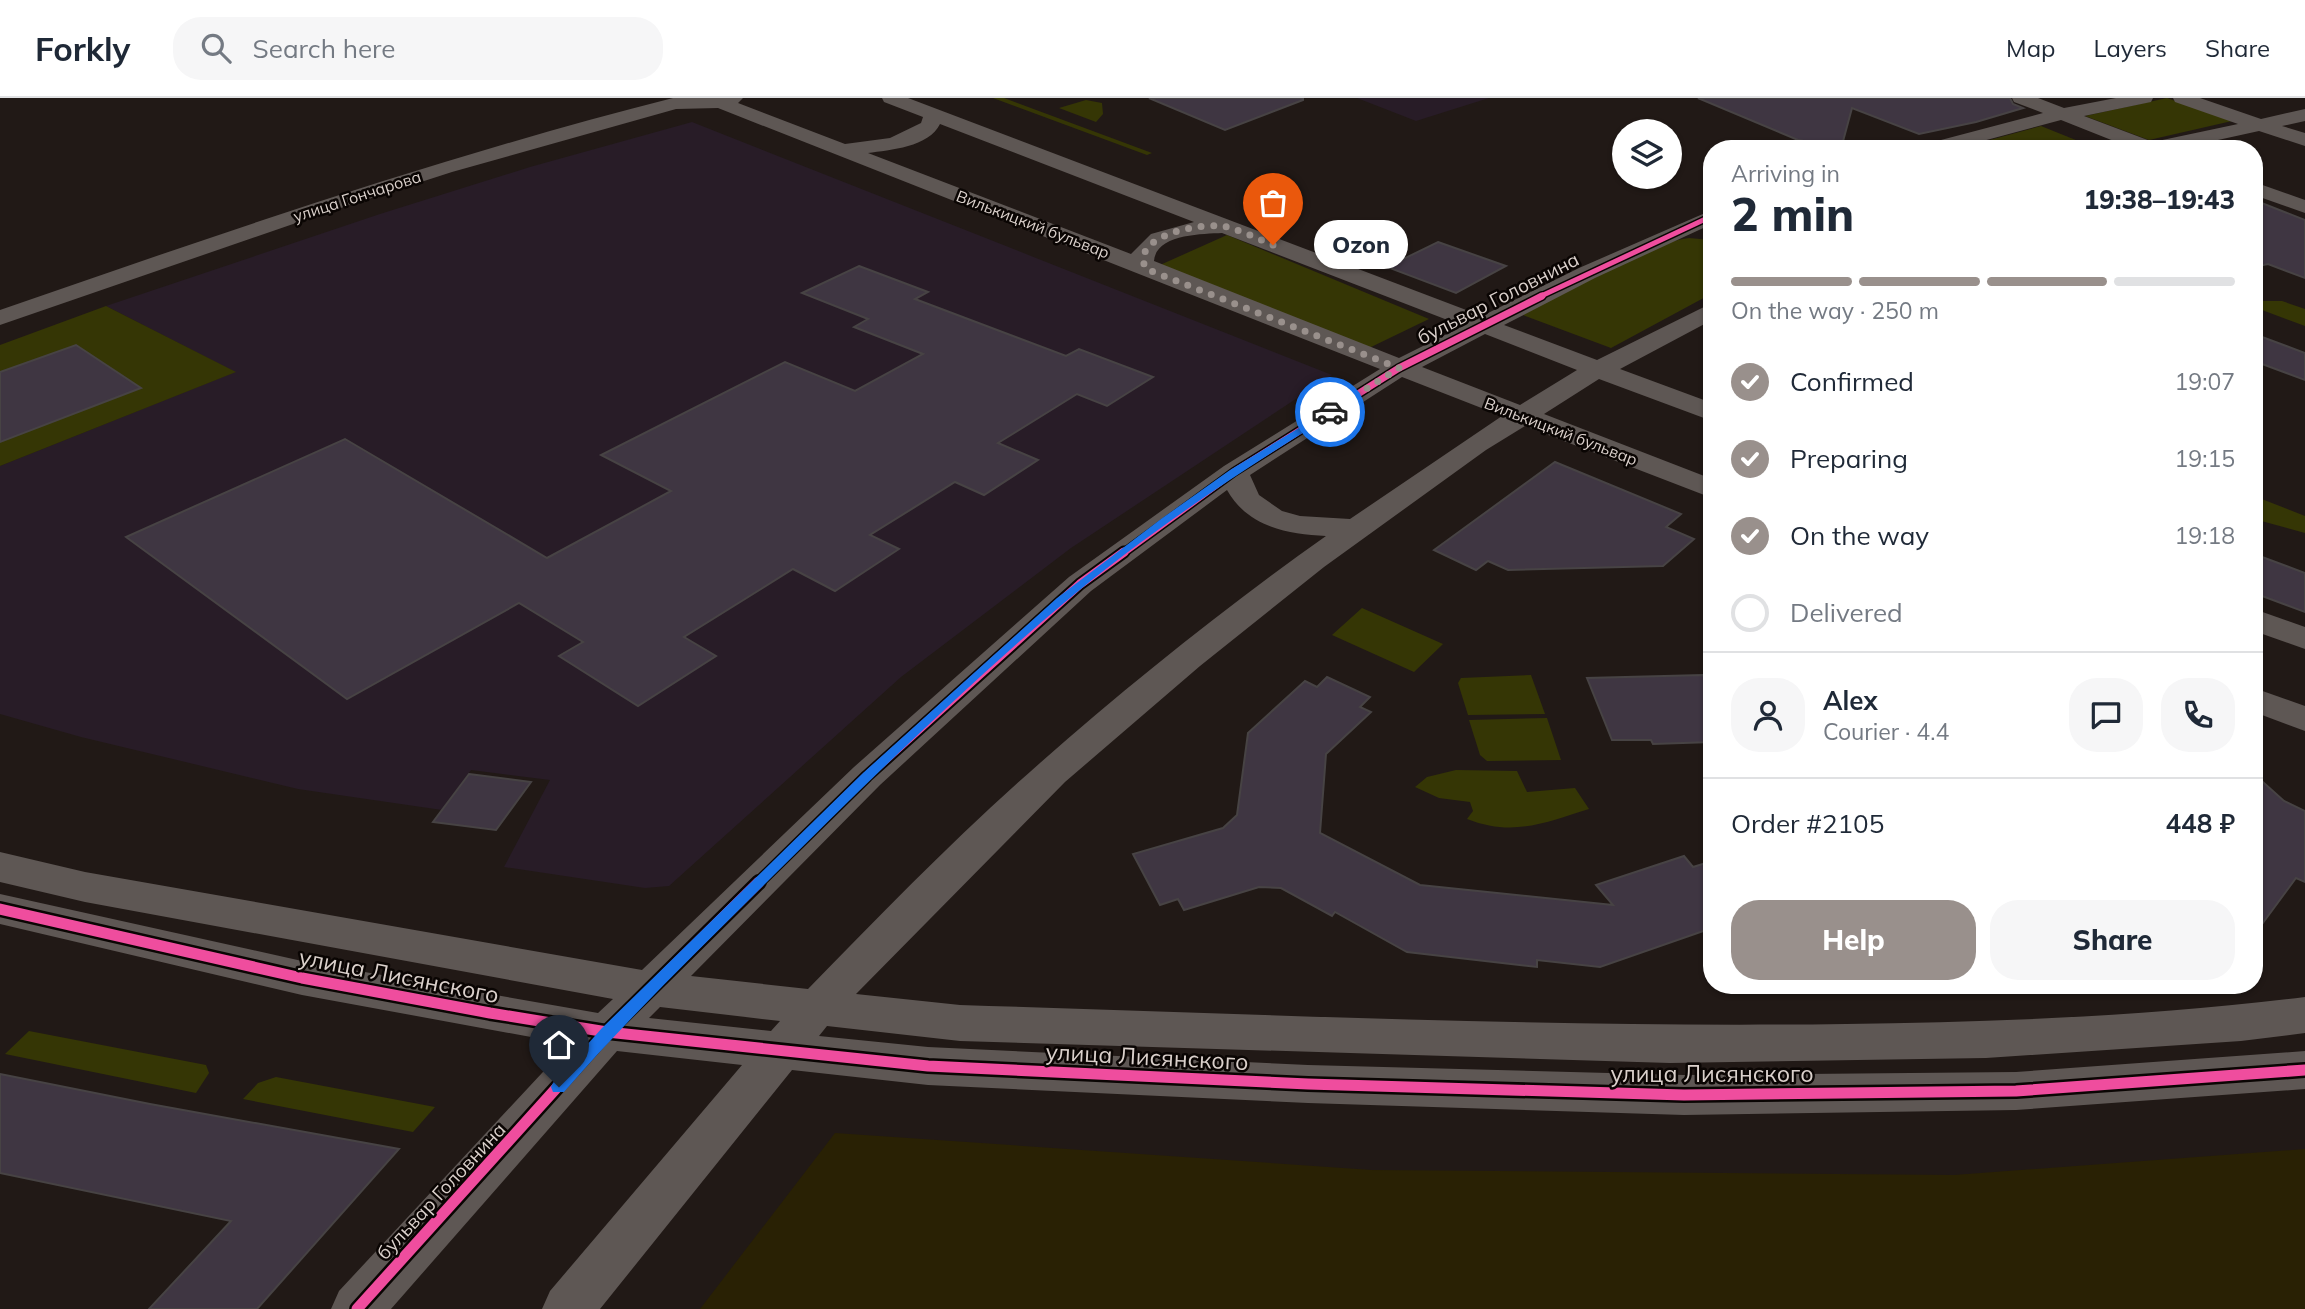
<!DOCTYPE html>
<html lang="en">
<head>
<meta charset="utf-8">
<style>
	:root { --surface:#fff; --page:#f6f6f7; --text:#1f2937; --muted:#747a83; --line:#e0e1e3; --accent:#99908c }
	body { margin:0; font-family:Mulish,sans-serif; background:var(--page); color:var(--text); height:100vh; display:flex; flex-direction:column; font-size:26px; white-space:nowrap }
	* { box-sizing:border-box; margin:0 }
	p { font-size:23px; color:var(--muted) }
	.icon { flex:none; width:38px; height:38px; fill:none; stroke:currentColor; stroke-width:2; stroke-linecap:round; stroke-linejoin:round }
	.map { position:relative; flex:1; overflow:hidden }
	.panel { position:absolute; left:1703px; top:42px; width:560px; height:854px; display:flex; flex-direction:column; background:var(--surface); border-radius:28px; box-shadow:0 2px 5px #0004 }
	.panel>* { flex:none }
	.tools { position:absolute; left:1612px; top:21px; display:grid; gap:14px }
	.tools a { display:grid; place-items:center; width:70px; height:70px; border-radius:50%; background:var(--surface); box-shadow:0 2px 5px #0004; font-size:35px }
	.pin { position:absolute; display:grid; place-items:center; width:60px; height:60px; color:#fff; margin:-72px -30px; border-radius:50% 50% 50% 0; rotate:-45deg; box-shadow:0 0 7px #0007 }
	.pin .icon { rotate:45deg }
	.courier { position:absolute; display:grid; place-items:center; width:70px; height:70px; margin:-35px; border:5px solid #1a73e8; border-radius:50%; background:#fff; color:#222; box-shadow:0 2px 9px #0007 }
	.bubble { position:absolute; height:49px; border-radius:24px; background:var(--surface); box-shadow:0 2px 5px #0004; font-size:23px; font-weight:800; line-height:49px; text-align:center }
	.headline em { font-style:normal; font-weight:800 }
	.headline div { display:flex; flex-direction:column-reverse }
	.headline { display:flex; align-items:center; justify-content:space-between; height:119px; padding:0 28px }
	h1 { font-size:46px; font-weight:800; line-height:52px }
	.bar { display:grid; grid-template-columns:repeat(4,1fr); gap:10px 7px; align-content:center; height:84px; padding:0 28px }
	.bar i { height:9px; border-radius:5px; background:var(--line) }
	.bar .on { background:var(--accent) }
	.bar p { grid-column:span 4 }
	.line { display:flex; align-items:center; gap:18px; padding:0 28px; border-top:2px solid var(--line) }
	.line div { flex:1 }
	.round { display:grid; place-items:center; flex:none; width:74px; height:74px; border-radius:28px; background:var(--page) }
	ol { padding:0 28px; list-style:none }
	li { display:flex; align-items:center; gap:21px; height:77px }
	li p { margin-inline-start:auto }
	li .icon { padding:7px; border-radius:50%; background:var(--accent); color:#fff; stroke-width:4 }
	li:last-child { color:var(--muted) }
	li i { width:38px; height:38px; border:4px solid var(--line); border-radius:50% }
	.cta { display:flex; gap:14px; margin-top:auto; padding:14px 28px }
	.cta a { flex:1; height:80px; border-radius:28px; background:var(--accent); color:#fff; font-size:28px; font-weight:800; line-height:80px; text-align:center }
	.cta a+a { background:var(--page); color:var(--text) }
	header { display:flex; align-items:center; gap:42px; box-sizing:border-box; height:98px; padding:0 35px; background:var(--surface); border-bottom:2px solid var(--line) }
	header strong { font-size:33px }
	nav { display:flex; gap:38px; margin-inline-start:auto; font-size:24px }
	.search { width:490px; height:63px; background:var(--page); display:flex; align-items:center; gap:18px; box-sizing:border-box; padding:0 24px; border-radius:28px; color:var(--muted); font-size:26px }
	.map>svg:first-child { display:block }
</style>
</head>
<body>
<header>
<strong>Forkly</strong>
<div class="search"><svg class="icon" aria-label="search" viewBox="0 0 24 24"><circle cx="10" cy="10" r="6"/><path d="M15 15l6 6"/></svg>Search here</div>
<nav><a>Map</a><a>Layers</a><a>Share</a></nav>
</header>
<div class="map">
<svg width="2305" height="1211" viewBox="0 0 2305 1211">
	<rect width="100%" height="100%" fill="#211916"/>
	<g fill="#281c27">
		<polygon points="1357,0 1489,0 1416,23"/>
		<polygon points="692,24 1332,277 1071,450 901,579 669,788 645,790 504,769 550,682 471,672 442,712 298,691 81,639 0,616 0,368 235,274 106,208 380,116 530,69"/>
	</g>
	<g fill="#353605">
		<polygon points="993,0 1004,0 1152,55 1147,57"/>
		<polygon points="2167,0 2232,23 2149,42 2085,18"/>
		<polygon points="1086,2 1102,5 1103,16 1096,24 1059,10"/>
		<polygon points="2041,28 2098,51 1962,51 1964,49"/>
		<polygon points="1227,137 1429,221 1369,250 1160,167"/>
		<path d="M 1689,140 L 1711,142 L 1711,196 L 1611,250 L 1523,217 C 1567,193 1642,146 1689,140 Z"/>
		<polygon points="2260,203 2282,203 2305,211 2305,228 2254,209"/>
		<polygon points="106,208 236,274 0,368 0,247"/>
		<polygon points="2254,398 2305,418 2305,435 2254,421"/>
		<polygon points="1362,510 1443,546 1414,574 1332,537"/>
		<polygon points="1531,577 1545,616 1468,617 1458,585 1461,580"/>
		<polygon points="1547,620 1561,662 1487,663 1480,657 1469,622"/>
		<path d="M 1456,672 L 1517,673 L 1527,694 L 1575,690 L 1589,711 C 1544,725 1513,739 1467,721 L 1473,713 L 1470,704 L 1439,700 L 1415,689 L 1427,679 Z"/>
		<polygon points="29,933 206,967 209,975 196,995 5,956"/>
		<polygon points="276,979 435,1009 413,1034 243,1001 258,985"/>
	</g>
	<polygon fill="#292104" points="835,1035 1372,1072 1954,1077 2305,1051 2305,1211 700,1211"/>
	<g fill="#3f3642" stroke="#474344" stroke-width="2">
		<polygon points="1149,0 1303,0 1303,2 1225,32"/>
		<polygon points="1698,0 2010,0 2013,6 2023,10 1976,24 1919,36 1852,10 1842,47 1827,47 1798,42"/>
		<polygon points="2254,102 2305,122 2305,180 2268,166 2254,169"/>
		<polygon points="1438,144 1506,168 1456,195 1387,169"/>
		<polygon points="859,168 928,194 915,201 1066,258 1079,251 1153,279 1107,308 1077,296 998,345 1038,362 984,397 955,384 870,437 899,451 835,493 793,471 684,539 716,558 638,608 559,558 583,544 519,505 347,601 126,439 345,341 547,460 671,393 601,357 785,264 855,293 923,256 854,229 868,221 802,195"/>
		<polygon points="2254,236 2305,255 2305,282 2254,263"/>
		<polygon points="76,247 141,290 0,344 0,274"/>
		<polygon points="1555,364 1681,416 1666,429 1694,441 1663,468 1508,472 1488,463 1476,472 1434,452"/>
		<polygon points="2254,456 2305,475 2305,514 2254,495"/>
		<polygon points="1703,577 1706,583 1712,583 1712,644 1653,646 1651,642 1612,642 1587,580"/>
		<polygon points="1327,579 1370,599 1360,609 1371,614 1326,656 1320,735 1420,787 1613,807 1596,787 1684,758 1693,769 1712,763 1712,830 1600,869 1537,862 1537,869 1407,854 1335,814 1332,818 1281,790 1259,789 1184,812 1178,801 1160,807 1133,756 1223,730 1237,717 1248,635 1305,583 1317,589"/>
		<polygon points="469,676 531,684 496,732 433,724"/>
		<polygon points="2254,676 2284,703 2305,713 2305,784 2296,780 2254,837"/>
		<polygon points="0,976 150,1006 399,1051 257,1211 149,1211 231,1123 0,1075"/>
	</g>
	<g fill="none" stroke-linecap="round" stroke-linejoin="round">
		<g fill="#5e5754" fill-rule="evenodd">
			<path d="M 673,0 L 743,0 L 738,5 L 845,46 L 890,40 L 921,25 L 923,19 L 884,4 L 882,0 L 908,0 L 1482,218 L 1579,170 L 1712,112 L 1712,126 L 1595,180 L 1504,227 L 1597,262 L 1712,205 L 1712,222 L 1620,271 L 1712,305 L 1712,323 L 1599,281 L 1544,316 L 1712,381 L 1712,400 L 1525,328 L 1486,352 L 1324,469 L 1200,568 L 1065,684 L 856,896 L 960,907 C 1255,916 1551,930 1846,926 C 1999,924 2153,918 2305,899 L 2305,935 L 2241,943 L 1986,960 L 1670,965 L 960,943 L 827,928 L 819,938 L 928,949 L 1308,967 L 1684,977 L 2016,974 L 2305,953 L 2305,991 L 2016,1012 L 1684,1017 L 1308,1005 L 928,987 L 792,972 L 600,1211 L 542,1211 L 550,1193 L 742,967 L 617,953 L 391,1211 L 331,1211 L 339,1193 L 569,946 L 302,897 L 0,826 L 0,796 L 302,863 L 598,915 L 613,901 L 85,804 L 0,784 L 0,754 L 85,774 L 642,872 L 854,669 L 1069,479 L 1224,368 L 1380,271 L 718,10 L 676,11 L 452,74 L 325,115 L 0,227 L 0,212 C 222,135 444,58 673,0 ZM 940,26 L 1194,124 L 1151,136 L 1131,156 L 868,55 C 890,52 929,49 940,26 ZM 1222,135 L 1463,228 L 1399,260 L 1154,163 C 1156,136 1202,136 1222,135 ZM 1485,236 L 1577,272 L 1520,307 L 1422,269 ZM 1402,279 L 1502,318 L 1350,421 L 1300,418 L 1282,413 L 1259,397 L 1250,377 ZM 1227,392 C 1248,429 1287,436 1326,438 C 1227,508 1131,585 1040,665 C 959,736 883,814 808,891 L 691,878 L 880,687 L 1091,493 ZM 660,909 L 780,923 L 771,933 L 649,920 Z"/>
			<polygon points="2012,0 2038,0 2064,10 2116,0 2153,0 2151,4 2084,18 2153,44 2238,26 2175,4 2173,0 2200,0 2261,21 2305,11 2305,23 2282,28 2305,35 2305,48 2259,33 2177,51 2134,51 2061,22 1953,51 1919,51 1922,47 2043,15 2014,4"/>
			<polygon points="2254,84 2305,102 2305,115 2254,97"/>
			<polygon points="2254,511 2305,529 2305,551 2254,533"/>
			<polygon points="2254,590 2305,608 2305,633 2254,614"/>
		</g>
		<defs>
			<polyline id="cycleway-far3" points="1539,199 1712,118"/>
			<polyline id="cycleway-far2" points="1122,456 1234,374 1399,270 1542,198"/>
			<polyline id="cycleway-far1" points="757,786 867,678 1080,486 1124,454"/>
			<g id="cycleway">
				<polyline points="0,811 302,880 490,915 607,934 928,968 1308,986 1684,997 2016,993 2305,972"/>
				<polyline points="357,1211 607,934 759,784"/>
			</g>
		</defs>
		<use href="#cycleway-far3" stroke="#0a0503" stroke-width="8"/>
		<use href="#cycleway-far2" stroke="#0a0503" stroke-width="10"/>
		<use href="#cycleway-far1" stroke="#0a0503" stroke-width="13"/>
		<use href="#cycleway" stroke="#0a0503" stroke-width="16"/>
		<use href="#cycleway-far3" stroke="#ef4d9e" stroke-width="5"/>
		<use href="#cycleway-far2" stroke="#ef4d9e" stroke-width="7"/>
		<use href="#cycleway-far1" stroke="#ef4d9e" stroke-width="9"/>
		<use href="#cycleway" stroke="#ef4d9e" stroke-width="11"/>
	</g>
	<path fill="#1a73e8" d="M 1330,311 L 1334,314 L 1333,316 C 1240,374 1148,434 1064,505 C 963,590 868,684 774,777 C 703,848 630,918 564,994 L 553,994 L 551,989 L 553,985 L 602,930 L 863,675 L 1057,500 L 1161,421 L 1230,372 Z"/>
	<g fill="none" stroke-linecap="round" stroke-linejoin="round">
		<path stroke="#99908c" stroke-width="7" stroke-dasharray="0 12.6" d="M 1273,147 C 1258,141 1243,133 1227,129 C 1206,123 1128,137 1146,171 L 1399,270 L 1330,314"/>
	</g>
	<g text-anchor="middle" stroke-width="5" stroke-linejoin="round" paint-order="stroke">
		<g font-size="16" fill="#dad0cb" stroke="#0a0503">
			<text transform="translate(357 98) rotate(-18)" y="6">улица Гончарова</text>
			<text transform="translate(1033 126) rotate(21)" y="6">Вилькицкий бульвар</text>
			<text transform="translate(1561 333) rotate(21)" y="6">Вилькицкий бульвар</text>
		</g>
		<g font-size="19" fill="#dad0cb" stroke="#0a0503">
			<text transform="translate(1498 200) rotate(-27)" y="7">бульвар Головнина</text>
			<text transform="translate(441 1093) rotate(-47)" y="7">бульвар Головнина</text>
		</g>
		<g font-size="23" fill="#dad0cb" stroke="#0a0503">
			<text transform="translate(399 878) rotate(11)" y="8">улица Лисянского</text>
			<text transform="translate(1147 959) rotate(3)" y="8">улица Лисянского</text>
			<text x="1712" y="984">улица Лисянского</text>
		</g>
	</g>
</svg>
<div class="tools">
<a><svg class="icon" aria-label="layers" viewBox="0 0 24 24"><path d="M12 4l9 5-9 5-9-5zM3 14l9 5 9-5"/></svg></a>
</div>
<div class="pin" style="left:1273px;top:147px;background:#ea580c"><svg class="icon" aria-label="bag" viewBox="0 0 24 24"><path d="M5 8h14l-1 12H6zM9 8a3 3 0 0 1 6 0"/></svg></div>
<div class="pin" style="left:559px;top:989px;background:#1f2937"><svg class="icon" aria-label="home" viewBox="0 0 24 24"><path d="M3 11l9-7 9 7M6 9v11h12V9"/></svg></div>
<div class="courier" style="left:1330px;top:314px"><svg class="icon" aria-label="car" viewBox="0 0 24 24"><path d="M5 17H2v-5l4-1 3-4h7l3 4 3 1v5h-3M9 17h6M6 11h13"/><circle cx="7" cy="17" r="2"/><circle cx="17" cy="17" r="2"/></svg></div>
<div class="bubble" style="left:1314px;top:122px;width:94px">Ozon</div>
<section class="panel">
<div class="headline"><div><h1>2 min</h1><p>Arriving in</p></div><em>19:38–19:43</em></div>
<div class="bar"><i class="on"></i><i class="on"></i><i class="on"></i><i></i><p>On the way · 250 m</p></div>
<ol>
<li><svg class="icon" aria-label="check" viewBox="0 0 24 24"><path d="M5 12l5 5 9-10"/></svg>Confirmed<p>19:07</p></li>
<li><svg class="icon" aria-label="check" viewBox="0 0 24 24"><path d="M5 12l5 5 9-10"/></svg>Preparing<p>19:15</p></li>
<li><svg class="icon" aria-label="check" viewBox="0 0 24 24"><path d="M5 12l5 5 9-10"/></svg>On the way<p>19:18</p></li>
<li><i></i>Delivered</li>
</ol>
<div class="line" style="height:126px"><a class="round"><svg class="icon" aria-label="person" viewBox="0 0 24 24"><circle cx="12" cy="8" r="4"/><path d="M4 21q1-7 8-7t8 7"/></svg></a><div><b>Alex</b><p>Courier · 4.4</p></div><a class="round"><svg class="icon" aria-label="chat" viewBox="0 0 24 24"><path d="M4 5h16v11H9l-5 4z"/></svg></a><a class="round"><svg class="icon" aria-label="phone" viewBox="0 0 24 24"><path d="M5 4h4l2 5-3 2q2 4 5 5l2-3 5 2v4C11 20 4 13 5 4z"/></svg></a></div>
<div class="line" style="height:91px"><div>Order #2105</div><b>448 ₽</b></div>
<div class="cta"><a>Help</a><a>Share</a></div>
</section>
</div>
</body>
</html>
